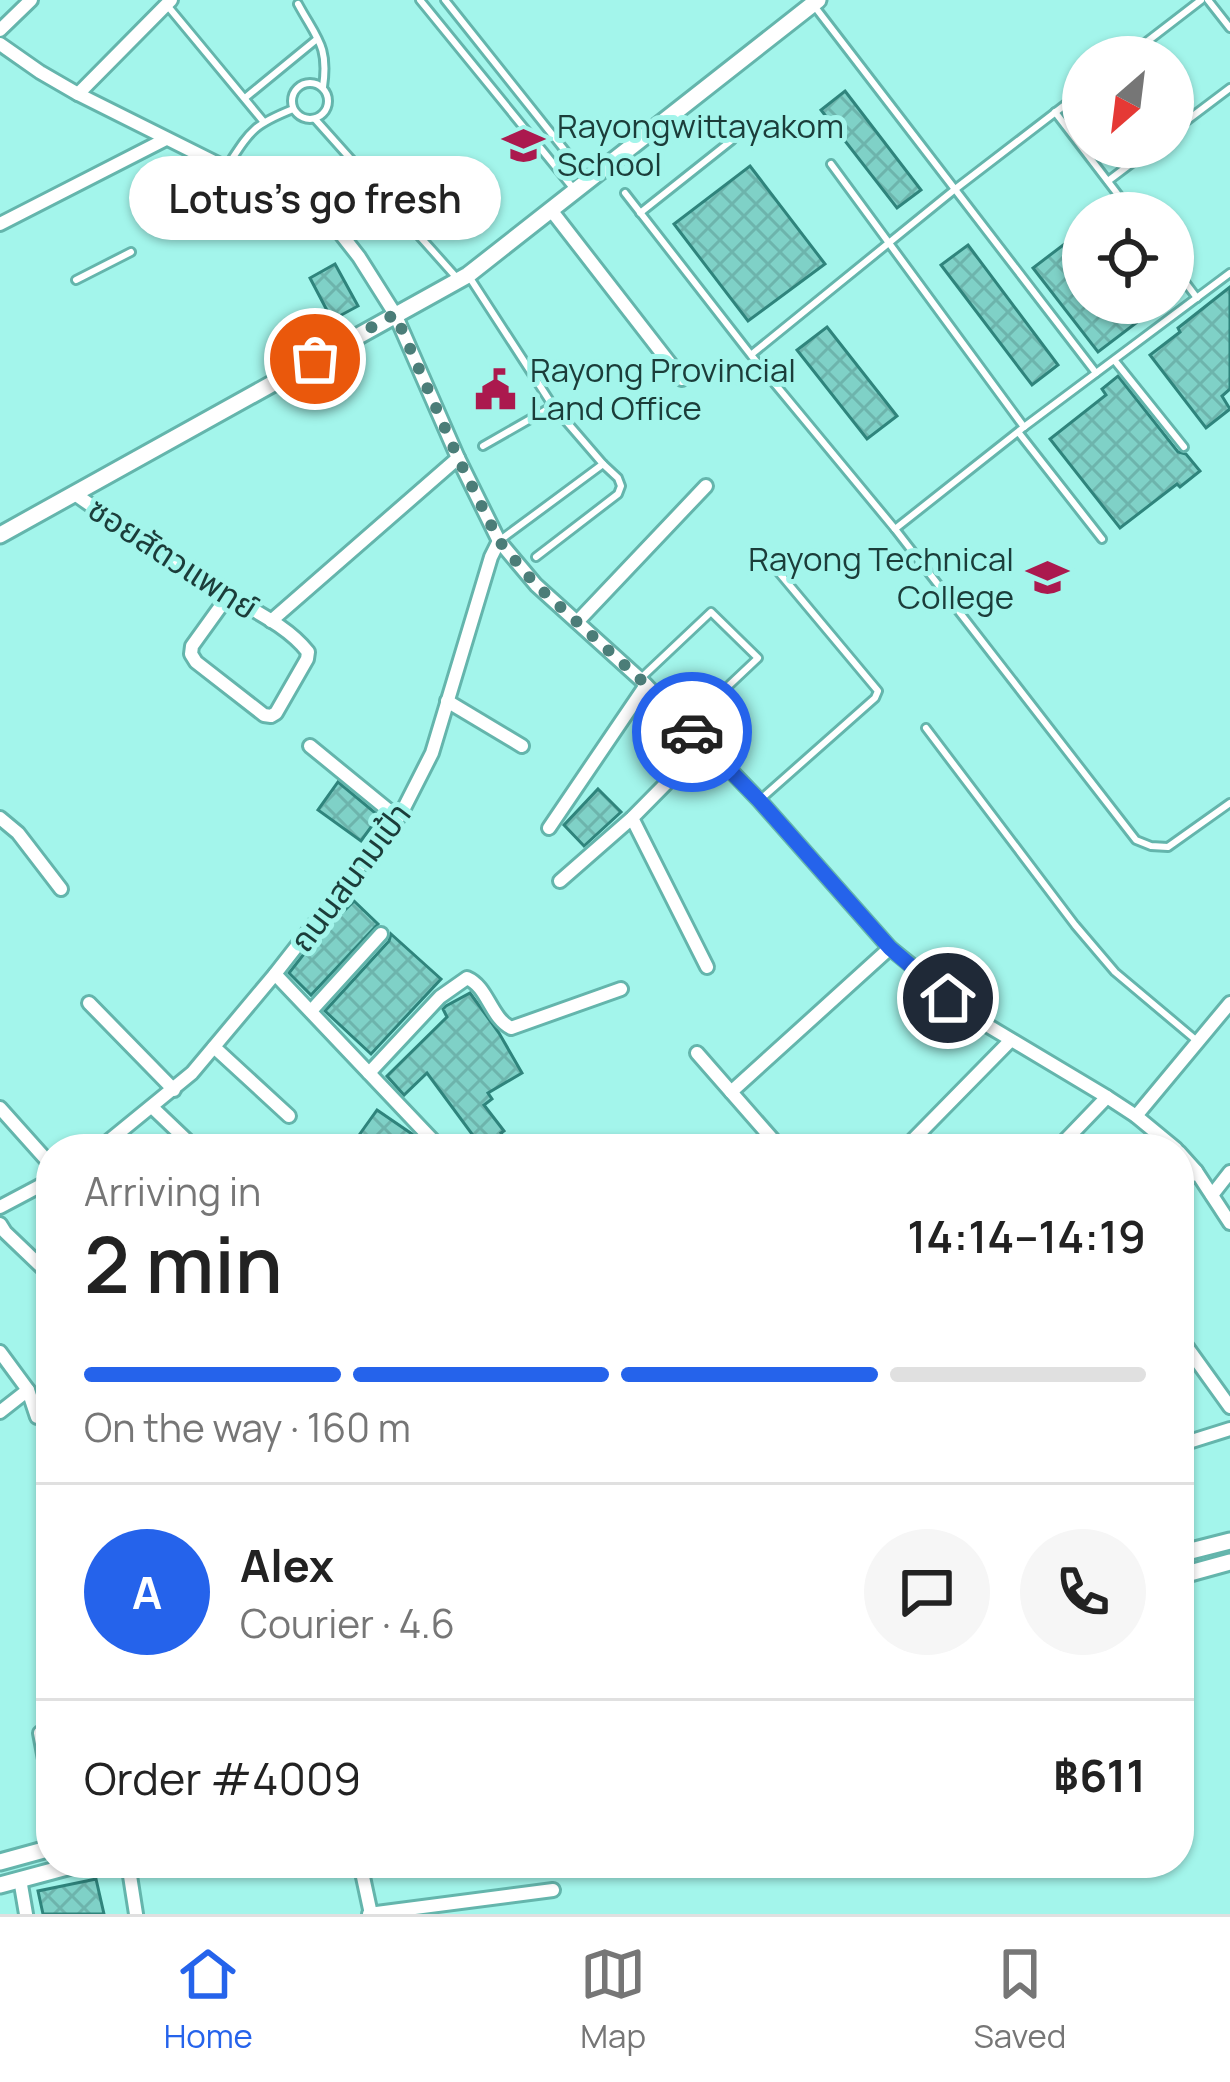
<!DOCTYPE html>
<html lang="en">
<head>
<meta charset="utf-8">
<style>
	:root { --surface:#fff; --page:#f6f6f6; --text:#222; --muted:#767676; --line:#e0e0e0; --accent:#2563eb }
	body { margin:0; font-family:Manrope,"Noto Sans Thai",sans-serif; background:var(--page); color:var(--text); height:100vh; display:flex; flex-direction:column; font-size:45px; white-space:nowrap }
	* { box-sizing:border-box; margin:0 }
	p { font-size:39px; color:var(--muted) }
	.icon { flex:none; width:66px; height:66px; fill:none; stroke:currentColor; stroke-width:2; stroke-linecap:round; stroke-linejoin:round }
	.map { position:relative; flex:1; overflow:hidden }
	.sheet { position:absolute; left:36px; top:1134px; width:1158px; height:744px; display:flex; flex-direction:column; background:var(--surface); border-radius:48px; box-shadow:0 3px 9px #0004 }
	.sheet>* { flex:none }
	.needle { width:78px; rotate:208deg }
	.fabs { position:absolute; left:1062px; top:36px; display:grid; gap:24px }
	.fabs a { display:grid; place-items:center; width:132px; height:132px; border-radius:50%; background:var(--surface); box-shadow:0 3px 9px #0004; font-size:60px }
	.pin { position:absolute; display:grid; place-items:center; width:102px; height:102px; color:#fff; margin:-51px; border:6px solid #fff; border-radius:50%; box-shadow:0 3px 12px #0007 }
	.courier { position:absolute; display:grid; place-items:center; width:120px; height:120px; margin:-60px; border:9px solid #2563eb; border-radius:50%; background:#fff; color:#222; box-shadow:0 3px 15px #0007 }
	.bubble { position:absolute; height:84px; border-radius:42px; background:var(--surface); box-shadow:0 3px 9px #0004; font-size:39px; font-weight:600; line-height:84px; text-align:center }
	.summary em { font-style:normal; font-weight:600 }
	.summary div { display:flex; flex-direction:column-reverse }
	.summary { display:flex; align-items:center; justify-content:space-between; height:204px; padding:0 48px }
	h1 { font-size:78px; font-weight:600; line-height:90px }
	.bar { display:grid; grid-template-columns:repeat(4,1fr); gap:18px 12px; align-content:center; height:144px; padding:0 48px }
	.bar i { height:15px; border-radius:9px; background:var(--line) }
	.bar .active { background:var(--accent) }
	.bar p { grid-column:span 4 }
	.line { display:flex; align-items:center; gap:30px; padding:0 48px; border-top:3px solid var(--line) }
	.line div { flex:1 }
	.round { display:grid; place-items:center; flex:none; width:126px; height:126px; border-radius:63px; background:var(--page) }
	.tab-bar { display:flex; justify-content:space-around; align-items:center; height:168px; border-top:3px solid var(--line); background:var(--surface); font-size:33px; color:var(--muted) }
	.tab-bar a { display:grid; justify-items:center; gap:6px }
	.tab-bar .active { color:var(--accent) }
	.map>svg:first-child { display:block }
</style>
</head>
<body>
<div class="map">
<svg width="1230" height="1914" viewBox="0 0 1230 1914">
	<defs>
		<pattern id="building-cross-hatch" width="8" height="8" patternUnits="userSpaceOnUse" patternTransform="scale(3)"><rect width="8" height="8" fill="#7fd1c7"/><path d="M0 0l8 8M0 8l8-8" fill="none" stroke="#6db4ac"/></pattern>
	</defs>
	<rect width="100%" height="100%" fill="#a3f5eb"/>
	<g fill="url(#building-cross-hatch)" stroke="#2f847c" stroke-width="3">
		<polygon points="845,91 921,190 897,208 821,110"/>
		<polygon points="750,166 825,264 748,321 674,224"/>
		<polygon points="1075,236 1083,247 1083,303 1127,303 1140,320 1098,352 1033,268"/>
		<polygon points="968,245 1058,365 1032,385 941,265"/>
		<polygon points="335,264 358,306 332,320 310,278"/>
		<polygon points="1230,287 1230,389 1222,396 1230,409 1206,428 1150,355 1180,332 1178,328"/>
		<polygon points="827,327 897,416 867,439 797,350"/>
		<polygon points="1118,376 1178,452 1186,454 1200,471 1180,487 1177,484 1120,528 1050,439 1106,395 1102,389"/>
		<polygon points="338,782 379,816 361,841 318,810"/>
		<polygon points="598,789 621,812 584,846 564,825"/>
		<polygon points="354,901 378,924 311,995 289,973 314,941"/>
		<polygon points="391,934 441,979 371,1054 325,1011 389,941"/>
		<polygon points="470,993 499,1033 522,1073 488,1093 492,1099 484,1105 504,1131 501,1133 512,1149 483,1149 427,1073 404,1095 387,1076 447,1017 443,1009 446,1006"/>
		<polygon points="377,1110 412,1134 427,1149 374,1149 357,1138"/>
		<polygon points="96,1879 104,1914 43,1914 38,1891"/>
	</g>
	<g fill="none" stroke-linecap="round" stroke-linejoin="round">
		<defs>
			<g id="service">
				<polyline points="420,0 573,188"/>
				<polyline points="445,0 586,177"/>
				<polyline points="1208,0 1230,28"/>
				<polyline points="166,4 263,121"/>
				<path d="M 298,4 C 317,39 329,46 323,87"/>
				<polyline points="815,7 1096,373"/>
				<polyline points="1127,57 1201,0"/>
				<circle cx="310" cy="101" r="18"/>
				<polyline points="245,98 317,39"/>
				<polyline points="1055,112 1132,213"/>
				<polyline points="315,119 456,277"/>
				<polyline points="1173,131 1230,88"/>
				<polyline points="831,164 1024,427"/>
				<path d="M 228,165 C 251,130 253,125 293,109"/>
				<polyline points="1108,181 1153,147"/>
				<polyline points="625,193 751,355 895,529 1136,840 1151,846 1168,847 1230,803"/>
				<polyline points="640,213 732,140"/>
				<polyline points="1173,266 1197,298"/>
				<polyline points="470,278 553,406 603,464 499,541"/>
				<polyline points="76,280 131,252"/>
				<polyline points="752,354 954,190 1083,91"/>
				<polyline points="1115,361 1184,447"/>
				<polyline points="1019,433 1102,539"/>
				<polyline points="483,446 553,406"/>
				<polyline points="895,529 1024,427 1230,273"/>
				<polyline points="536,557 618,494 621,486 618,478 603,464"/>
				<polyline points="640,679 711,612 758,658 687,725"/>
				<polyline points="926,728 1075,925 1115,972 1197,1041"/>
				<polyline points="762,798 875,698 878,691 771,563"/>
			</g>
			<g id="minor">
				<polyline points="0,30 31,0"/>
				<polyline points="0,44 40,72 78,94 330,220 359,257 395,314 458,458 499,541 536,585 640,679 705,744 759,800 890,948 980,1021 1107,1097 1136,1116 1176,1149"/>
				<polyline points="78,94 171,0"/>
				<polyline points="551,210 682,379"/>
				<polyline points="0,224 166,139"/>
				<path d="M 75,494 C 124,529 173,562 224,593 C 252,610 288,626 308,652 L 307,659 L 276,713 L 271,716 L 264,715 L 196,662 L 191,654 L 192,646 L 228,596"/>
				<polyline points="271,621 458,458"/>
				<polyline points="577,622 706,486"/>
				<polyline points="447,701 522,746"/>
				<polyline points="310,746 398,818"/>
				<polyline points="0,818 18,833 61,889"/>
				<polyline points="632,818 707,967"/>
				<polyline points="549,828 646,685"/>
				<polyline points="560,881 632,818 705,744"/>
				<polyline points="275,974 441,1149"/>
				<polyline points="89,1003 174,1090"/>
				<polyline points="311,1011 381,934"/>
				<polyline points="214,1047 289,1116"/>
				<polyline points="697,1053 781,1149"/>
				<path d="M 369,1073 L 440,997 L 467,978 C 488,987 490,1017 511,1028 L 621,989"/>
				<polyline points="731,1092 890,948"/>
				<polyline points="152,1107 196,1149"/>
				<polyline points="0,1108 51,1165"/>
				<polyline points="1136,1116 1230,1003"/>
				<polyline points="99,1149 192,1073 275,974 402,812 432,753 491,557 499,541"/>
				<polyline points="904,1149 1011,1040"/>
				<polyline points="1057,1149 1107,1097"/>
				<polyline points="1179,1152 1196,1171 1230,1223"/>
				<polyline points="1179,1187 1196,1171"/>
				<polyline points="1212,1195 1230,1172"/>
				<polyline points="0,1207 51,1180"/>
				<polyline points="0,1224 5,1232 51,1276"/>
				<polyline points="1179,1336 1230,1407"/>
				<polyline points="0,1352 28,1390 37,1417"/>
				<polyline points="0,1412 28,1390"/>
				<polyline points="1179,1445 1230,1429"/>
				<polyline points="51,1731 40,1733 51,1791"/>
				<polyline points="128,1863 136,1914"/>
				<polyline points="360,1863 371,1914"/>
				<polyline points="20,1879 26,1914"/>
				<polyline points="369,1914 553,1890"/>
			</g>
			<g id="tertiary">
				<polyline points="0,535 468,275 818,0"/>
				<polyline points="1179,1554 1230,1541"/>
				<polyline points="1179,1576 1230,1562"/>
				<polyline points="0,1862 51,1848"/>
				<polyline points="0,1885 82,1863"/>
			</g>
		</defs>
		<use href="#service" stroke="#64b5ac" stroke-width="12"/>
		<use href="#minor" stroke="#64b5ac" stroke-width="18"/>
		<use href="#tertiary" stroke="#64b5ac" stroke-width="21"/>
		<use href="#service" stroke="#fff" stroke-width="6"/>
		<use href="#minor" stroke="#fff" stroke-width="12"/>
		<use href="#tertiary" stroke="#fff" stroke-width="15"/>
	</g>
	<g fill="none" stroke-linecap="round" stroke-linejoin="round">
		<polyline stroke="#4b7d78" stroke-width="12" stroke-dasharray="0 21.6" points="315,359 395,314 458,458 499,541 536,585 640,679 692,732"/>
		<polyline stroke="#2563eb" stroke-width="15" points="692,732 759,800 890,948 948,998"/>
	</g>
	<defs>
		<symbol id="school-bare" viewBox="-9 -9 18 18"><path d="M0-5L7-2L0 1L-7-2ZM-4 1L0 2.5L4 1V4Q0 6-4 4Z" fill="#ab194e" stroke="#a3f5eb" stroke-width="2.5" paint-order="stroke"/></symbol>
		<symbol id="civic-bare" viewBox="-9 -9 18 18"><path d="M-.6-6.5H3V-4.5H.6V-3L4-1V1h2V6H-6V1h2V-1L-.6-3ZM-1.2 2.5V6h2.4V2.5Z" fill="#ab194e" stroke="#a3f5eb" stroke-width="2.5" paint-order="stroke"/></symbol>
		<symbol id="university-bare" viewBox="-9 -9 18 18"><path d="M0-5L7-2L0 1L-7-2ZM-4 1L0 2.5L4 1V4Q0 6-4 4Z" fill="#ab194e" stroke="#a3f5eb" stroke-width="2.5" paint-order="stroke"/></symbol>
	</defs>
	<g fill-rule="evenodd">
		<use href="#school-bare" x="494" y="116" width="59" height="59"/>
		<use href="#civic-bare" x="466" y="360" width="59" height="59"/>
		<use href="#university-bare" x="1018" y="548" width="59" height="59"/>
	</g>
	<g text-anchor="middle" stroke-width="10" stroke-linejoin="round" paint-order="stroke">
		<g font-size="33" fill="#1b3d3a" stroke="#a3f5eb" text-anchor="start">
			<text x="557" y="138">Rayongwittayakom<tspan x="557" dy="38">School</tspan></text>
			<text x="530" y="382">Rayong Provincial<tspan x="530" dy="38">Land Office</tspan></text>
			<text x="1014" y="571" text-anchor="end">Rayong Technical<tspan x="1014" dy="38">College</tspan></text>
		</g>
		<g font-size="33" fill="#1b3d3a" stroke="#a3f5eb">
			<text transform="translate(173 558) rotate(33)" y="12">ซอยสัตวแพทย์</text>
			<text transform="translate(350 877) rotate(-53)" y="12">ถนนสนามเป้า</text>
		</g>
	</g>
</svg>
<div class="fabs">
<a><svg class="needle" viewBox="-14 -14 28 28"><path d="M0-13l5 13h-10z" fill="#e53935"/><path d="M0 13l5-13h-10z" fill="#767676"/></svg></a>
<a><svg class="icon" aria-label="locate" viewBox="0 0 24 24"><circle cx="12" cy="12" r="6"/><path d="M12 2v4M12 18v4M2 12h4M18 12h4"/></svg></a>
</div>
<div class="pin" style="left:315px;top:359px;background:#ea580c"><svg class="icon" aria-label="bag" viewBox="0 0 24 24"><path d="M5 8h14l-1 12H6zM9 8a3 3 0 0 1 6 0"/></svg></div>
<div class="pin" style="left:948px;top:998px;background:#1f2937"><svg class="icon" aria-label="home" viewBox="0 0 24 24"><path d="M3 11l9-7 9 7M6 9v11h12V9"/></svg></div>
<div class="courier" style="left:692px;top:732px"><svg class="icon" aria-label="car" viewBox="0 0 24 24"><path d="M5 17H2v-5l4-1 3-4h7l3 4 3 1v5h-3M9 17h6M6 11h13"/><circle cx="7" cy="17" r="2"/><circle cx="17" cy="17" r="2"/></svg></div>
<div class="bubble" style="left:129px;top:156px;width:372px">Lotus's go fresh</div>
<section class="sheet">
<div class="summary"><div><h1>2 min</h1><p>Arriving in</p></div><em>14:14–14:19</em></div>
<div class="bar"><i class="active"></i><i class="active"></i><i class="active"></i><i></i><p>On the way · 160 m</p></div>
<div class="line" style="height:216px"><b class="round" style="background:var(--accent);color:#fff">A</b><div><b>Alex</b><p>Courier · 4.6</p></div><a class="round"><svg class="icon" aria-label="chat" viewBox="0 0 24 24"><path d="M4 5h16v11H9l-5 4z"/></svg></a><a class="round"><svg class="icon" aria-label="phone" viewBox="0 0 24 24"><path d="M5 4h4l2 5-3 2q2 4 5 5l2-3 5 2v4C11 20 4 13 5 4z"/></svg></a></div>
<div class="line" style="height:156px"><div>Order #4009</div><b>฿611</b></div>
</section>
</div>
<nav class="tab-bar">
<a class="active"><svg class="icon" aria-label="home" viewBox="0 0 24 24"><path d="M3 11l9-7 9 7M6 9v11h12V9"/></svg>Home</a>
<a><svg class="icon" aria-label="map" viewBox="0 0 24 24"><path d="M3 6l6-2 6 2 6-2v14l-6 2-6-2-6 2zM9 4v14M15 6v14"/></svg>Map</a>
<a><svg class="icon" aria-label="saved" viewBox="0 0 24 24"><path d="M7 4h10v16l-5-4-5 4z"/></svg>Saved</a>
</nav>
</body>
</html>
